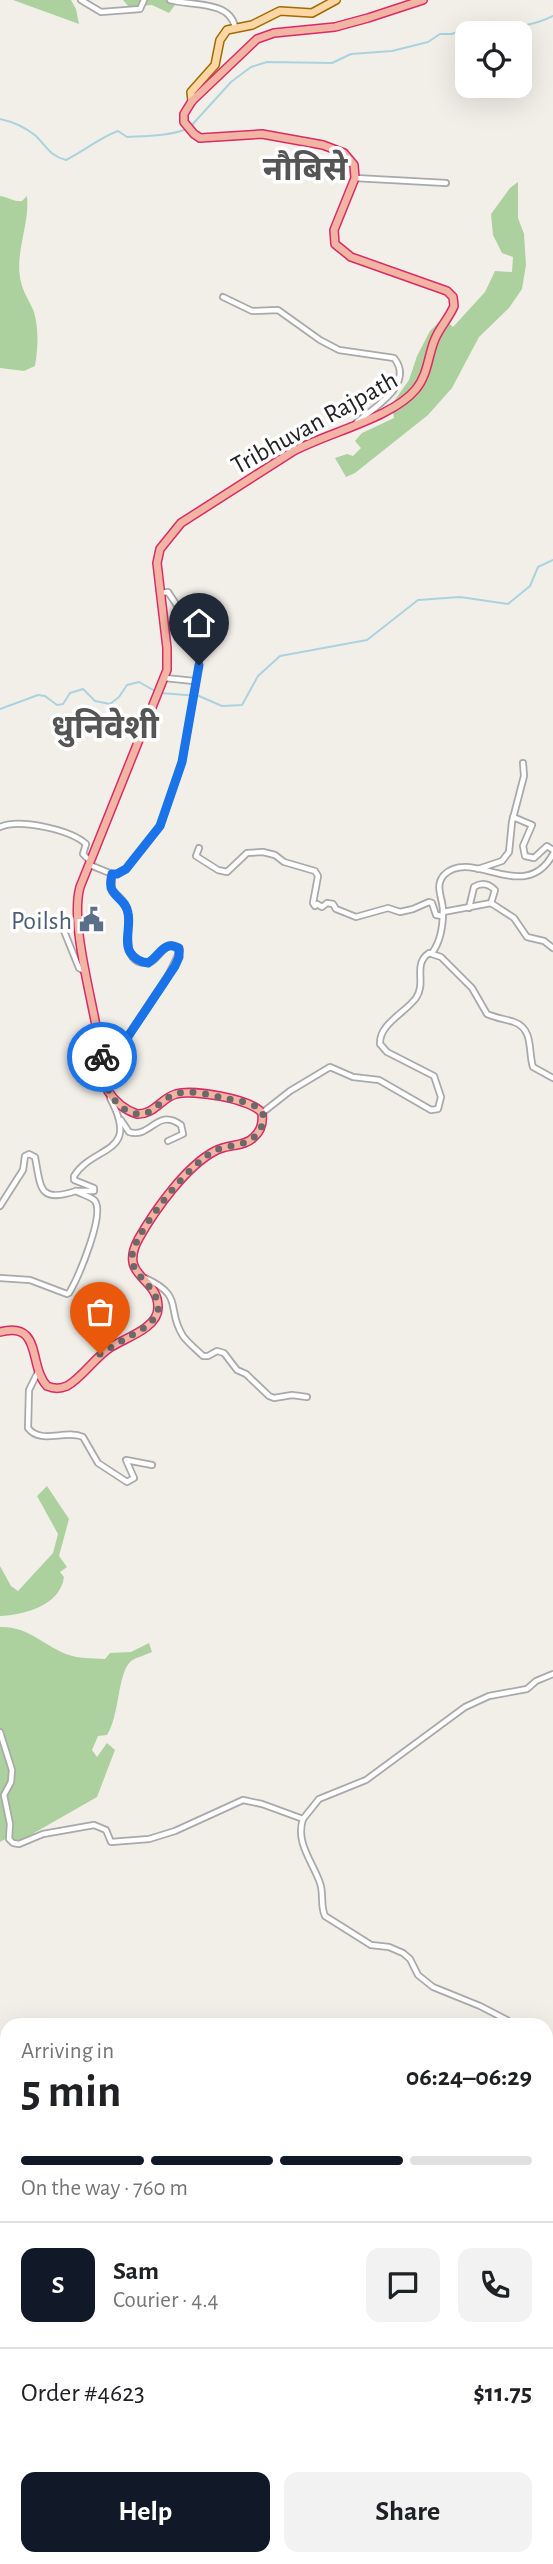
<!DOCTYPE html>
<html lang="en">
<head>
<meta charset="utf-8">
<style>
	:root { --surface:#fff; --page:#f2f2f2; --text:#202124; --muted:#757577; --line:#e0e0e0; --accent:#111827 }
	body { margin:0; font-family:"Alegreya Sans","Noto Sans Devanagari",sans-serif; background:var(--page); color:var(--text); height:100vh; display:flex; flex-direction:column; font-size:26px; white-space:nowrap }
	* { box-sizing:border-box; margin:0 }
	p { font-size:23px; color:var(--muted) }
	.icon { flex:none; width:38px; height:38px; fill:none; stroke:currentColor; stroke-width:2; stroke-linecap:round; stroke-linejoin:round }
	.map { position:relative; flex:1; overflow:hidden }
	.drawer { position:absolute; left:0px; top:2018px; width:553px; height:548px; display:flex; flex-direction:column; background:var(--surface); border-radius:21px 21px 0 0; box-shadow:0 7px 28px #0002 }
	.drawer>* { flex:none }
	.fabs { position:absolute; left:455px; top:21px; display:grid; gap:14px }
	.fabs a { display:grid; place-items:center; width:77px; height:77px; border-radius:14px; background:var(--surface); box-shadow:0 7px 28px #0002; font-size:35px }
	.pin { position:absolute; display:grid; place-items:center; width:60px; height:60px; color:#fff; margin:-72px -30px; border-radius:50% 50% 50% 0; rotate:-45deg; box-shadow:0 0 7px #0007 }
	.pin .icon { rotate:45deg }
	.courier { position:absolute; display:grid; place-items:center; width:70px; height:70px; margin:-35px; border:5px solid #1a73e8; border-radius:50%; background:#fff; color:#222; box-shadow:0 2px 9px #0007 }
	.overview em { font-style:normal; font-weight:700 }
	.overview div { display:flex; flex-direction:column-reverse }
	.overview { display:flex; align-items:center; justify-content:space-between; height:119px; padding:0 21px }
	h1 { font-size:46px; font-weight:700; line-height:52px }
	.bar { display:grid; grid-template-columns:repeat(4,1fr); gap:10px 7px; align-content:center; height:84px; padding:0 21px }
	.bar i { height:9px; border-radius:5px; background:var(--line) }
	.bar .on { background:var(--accent) }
	.bar p { grid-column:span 4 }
	.line { display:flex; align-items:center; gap:18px; padding:0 21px; border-top:2px solid var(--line) }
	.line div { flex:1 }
	.round { display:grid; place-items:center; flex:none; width:74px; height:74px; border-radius:14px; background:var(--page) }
	.action { display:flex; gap:14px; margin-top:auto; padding:14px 21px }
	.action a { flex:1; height:80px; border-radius:14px; background:var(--accent); color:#fff; font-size:28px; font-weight:700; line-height:80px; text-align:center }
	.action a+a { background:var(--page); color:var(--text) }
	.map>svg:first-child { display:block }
</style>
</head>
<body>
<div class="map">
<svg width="553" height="2564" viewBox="0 0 553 2564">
	<rect width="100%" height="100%" fill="#f2efe9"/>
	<g fill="#add19e">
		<polygon points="13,0 71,0 76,9 79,24"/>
		<polygon points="123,0 167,0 175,5 169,13 152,5 129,7"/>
		<polygon points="518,182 518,218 524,234 526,265 522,289 509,308 479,337 452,388 428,415 355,473 346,477 335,458 347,454 353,456 361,448 355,441 362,433 394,418 392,404 409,380 417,356 430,331 443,318 453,327 485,292 495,271 512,272 513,257 502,253 493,235 491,214 510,188"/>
		<path d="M 0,196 C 8,197 14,202 22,201 L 27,196 C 30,224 14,254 21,282 C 23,292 30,302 34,312 C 39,331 38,347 35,366 L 24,371 L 0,368 Z"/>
		<path d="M 47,1486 L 69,1519 L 59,1556 L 67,1567 L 60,1572 L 64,1577 C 60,1606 24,1615 0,1616 L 0,1566 L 11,1586 L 18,1591 L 53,1553 L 58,1534 L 37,1496 Z"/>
		<path d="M 0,1627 C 27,1626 42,1644 66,1654 C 78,1659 93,1658 105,1659 L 110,1653 L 131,1652 L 149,1643 L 152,1652 C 146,1655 137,1657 131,1661 C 117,1674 120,1715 107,1735 L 98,1736 L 92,1750 L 97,1757 L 107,1743 L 115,1750 L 97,1797 L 20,1841 L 13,1840 L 11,1836 L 0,1842 Z"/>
		<polygon points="553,2360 553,2412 546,2421 546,2366"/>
		<polygon points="7,2370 7,2558 44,2559 38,2564 0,2564 0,2371"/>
		<polygon points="208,2559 208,2558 283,2559 277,2564 202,2564"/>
	</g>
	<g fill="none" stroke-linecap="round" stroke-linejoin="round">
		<g stroke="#aad3df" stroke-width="2">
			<path d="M 0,119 C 14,122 25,127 36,136 C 47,147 50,156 66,160 C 84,151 99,138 118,131 L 127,137 C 144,136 171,136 186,129"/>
			<path d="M 191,126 L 231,82 L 251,67 L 267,62 L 332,63 L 351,54 L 392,51 L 428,42 L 440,34 L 452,34 L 463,29 L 468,31 C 498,27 526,30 553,16"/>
			<polyline points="160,693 199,696 222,706 242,705 258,676 280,656 367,640 418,600 460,597 508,604 530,586 538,567 553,560"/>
			<polyline points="0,709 38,695 45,696 57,705 63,704 70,693 83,689 95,701 110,704 119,697 127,685 139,682 155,691"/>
			<polyline points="0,2216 7,2216"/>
		</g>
		<defs>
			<g id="minor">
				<polyline points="81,0 101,12 140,9 144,0"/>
				<path d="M 170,0 C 190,6 230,0 235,27"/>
				<polyline points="355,178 446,183"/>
				<path d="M 223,297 L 252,311 L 278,310 L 320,340 L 339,350 L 394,358 C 415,384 375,407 357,422"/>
				<polyline points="165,678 194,681"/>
				<polyline points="513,817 532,825 523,846 525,856 534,858 547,846 553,850"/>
				<path d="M 0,827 C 19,818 71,830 86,844 L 83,854 L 90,861"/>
				<polyline points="199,848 196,856 218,870 227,872 247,853 263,852 275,855 284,862 315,871 318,876 313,903 315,906 317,904 322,907 327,903 333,904 336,909 356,917 388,908 400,912 413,909 429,902 432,903 436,915 442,916"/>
				<path d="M 90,865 L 112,874 L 112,890 C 117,895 124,900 126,906 C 133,922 118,963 146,963 C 157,963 160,947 172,945 L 180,951 L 165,982 L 125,1041 L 101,1058"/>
				<polyline points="478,869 502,861 509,852 512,822 524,776 523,763"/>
				<path d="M 112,874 L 117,874 L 126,869 L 160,826 L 182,762 L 199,665 C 201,636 183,615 168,592 L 160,593"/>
				<path d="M 469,908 L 474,887 C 482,882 489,884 495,890 L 491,903"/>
				<polyline points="443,912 491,903 514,918 527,937 544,941 553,948"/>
				<polyline points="64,931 79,968 86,972"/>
				<path d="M 432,953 C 441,941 443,926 443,911 C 443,898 434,886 444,875 C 472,847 525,906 553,854"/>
				<path d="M 262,1113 L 290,1091 L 330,1067 L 353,1077 L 379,1080 L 431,1110 L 438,1109 L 441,1097 L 434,1076 L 387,1052 L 380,1044 C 379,1024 405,1013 416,998 C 427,982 412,965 429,953 L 441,957 L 472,988 L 487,1014 C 496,1018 505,1019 514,1022 C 534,1029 528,1052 533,1067 L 553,1078"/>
				<path d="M 121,1120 L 129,1132 C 151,1139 157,1107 181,1125 L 183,1134 L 168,1141"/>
				<path d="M 77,1191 L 94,1191 L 94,1188 L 74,1180 L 74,1176 C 94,1144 141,1156 110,1098"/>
				<path d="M 0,1206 L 23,1170 L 25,1156 L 29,1154 L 35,1157 C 41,1189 39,1203 76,1191"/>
				<path d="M 0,1278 L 30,1280 L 67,1294 L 69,1293 C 78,1278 105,1215 95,1201 C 91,1196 80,1194 76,1191"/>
				<path d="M 145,1278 C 186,1297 165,1308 183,1336 C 188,1343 197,1350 203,1356 L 208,1356 L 217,1351 L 224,1353 L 237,1370 L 246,1374 L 269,1396 L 274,1398 L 292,1395 L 307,1397"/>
				<path d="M 38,1372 L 29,1390 L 28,1428 C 41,1445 65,1429 83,1437 L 98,1463 L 127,1482 L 134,1478 L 126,1460 L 152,1465"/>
				<path d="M 0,1732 L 12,1770 L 11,1782 L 4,1795 L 10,1824 L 9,1839 L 13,1843 L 19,1844 L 43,1834 L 94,1825 L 106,1830 L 111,1842 L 149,1839 L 175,1831 L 243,1800 L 262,1804 L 303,1819 C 295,1843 313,1862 320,1883 C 324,1894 320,1906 325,1916 L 371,1945 L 389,1947 L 403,1953 L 410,1959 L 418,1975 L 433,1987 L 480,2006 L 507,2020 L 509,2025"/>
				<polyline points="303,1819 319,1799 366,1780 465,1707 489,1696 527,1689 536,1681 553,1674"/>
				<polyline points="546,2130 553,2136"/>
				<polyline points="546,2425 553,2418"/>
				<polyline points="546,2444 553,2440"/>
				<polyline points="546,2481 553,2473"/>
				<polyline points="447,2564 450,2558"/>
			</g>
			<polyline id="primary" points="192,101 191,92 215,65 220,40 227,30 252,25 280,11 312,13 336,0"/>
			<path id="trunk" d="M 0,1332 C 43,1321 28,1366 47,1386 C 54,1389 60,1389 67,1386 C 83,1377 95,1357 111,1347 C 125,1338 158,1328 158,1308 C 159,1276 117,1278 139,1238 C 155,1210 186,1166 215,1151 C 227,1144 245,1147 254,1137 C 261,1131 263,1122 262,1113 C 252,1099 193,1089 176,1094 C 161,1098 154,1115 137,1114 C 125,1110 115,1102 108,1091 C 100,1075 101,1055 98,1037 C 92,998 70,923 80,887 L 167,670 L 167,648 L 157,563 L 160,549 L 181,523 L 292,452 C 326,433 393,418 416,389 C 428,375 428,355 435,339 C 440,327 449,318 454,306 L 453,297 L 447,291 L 351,257 L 335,244 L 334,230 L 355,178 L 354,165 L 344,153 L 323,145 L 262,134 L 200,138 L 194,134 L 184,122 L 184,114 L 192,101 L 257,39 L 274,33 L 335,27 L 368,18 L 423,0"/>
		</defs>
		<use href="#minor" stroke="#a9a9a9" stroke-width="8"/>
		<use href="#primary" stroke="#a06b00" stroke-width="10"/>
		<use href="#trunk" stroke="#dc2a67" stroke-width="10"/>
		<use href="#minor" stroke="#fff" stroke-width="4.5"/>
		<use href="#primary" stroke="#fcd6a4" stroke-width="7"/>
		<use href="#trunk" stroke="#f2b4a3" stroke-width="7"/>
	</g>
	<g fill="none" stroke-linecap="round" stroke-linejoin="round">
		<path stroke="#6b6a68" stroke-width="7" stroke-dasharray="0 12.6" d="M 100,1354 L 147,1326 L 158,1314 C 162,1282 123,1277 134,1248 C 144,1221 189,1165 214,1151 C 228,1144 248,1147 258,1133 C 275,1107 249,1102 229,1099 C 212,1096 188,1087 171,1096 C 162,1101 155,1109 145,1114 C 115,1117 100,1081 102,1057"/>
		<path stroke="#1a73e8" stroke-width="9" d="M 102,1057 L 125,1041 L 175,966 L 179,957 L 179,948 C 163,940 160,956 148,963 C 141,962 134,959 130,952 C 124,942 131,924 128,913 C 126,901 117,899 112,890 C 109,885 111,879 112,874 L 117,874 L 126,869 L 160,826 L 182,762 L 199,665"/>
	</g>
	<defs>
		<symbol id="civic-bare" viewBox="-9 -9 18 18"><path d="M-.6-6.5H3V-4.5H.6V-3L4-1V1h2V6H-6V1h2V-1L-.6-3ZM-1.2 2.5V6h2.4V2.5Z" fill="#5c6f8a" stroke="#fff" stroke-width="2.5" paint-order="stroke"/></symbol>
	</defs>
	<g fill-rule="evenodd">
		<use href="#civic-bare" x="74" y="902" width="35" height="35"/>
	</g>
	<g text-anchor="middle" stroke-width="7" stroke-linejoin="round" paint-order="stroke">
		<g font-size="26" fill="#222" stroke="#fff">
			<text transform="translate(314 422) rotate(-29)" y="9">Tribhuvan Rajpath</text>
		</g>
		<g font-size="26" fill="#4e5e75" stroke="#fff" text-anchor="end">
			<text x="72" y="929">Poilsh</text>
		</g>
		<g font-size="33" font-weight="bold" fill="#555" stroke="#fff">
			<text x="305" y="180">नौबिसे</text>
			<text x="105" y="738">धुनिवेशी</text>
		</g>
	</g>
</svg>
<div class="fabs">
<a><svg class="icon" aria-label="locate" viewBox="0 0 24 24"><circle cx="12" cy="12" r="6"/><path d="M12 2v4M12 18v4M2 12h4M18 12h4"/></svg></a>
</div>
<div class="pin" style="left:100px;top:1354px;background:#ea580c"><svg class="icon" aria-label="bag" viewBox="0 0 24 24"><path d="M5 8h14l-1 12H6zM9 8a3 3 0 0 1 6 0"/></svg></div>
<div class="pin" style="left:199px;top:665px;background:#1f2937"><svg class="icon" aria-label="home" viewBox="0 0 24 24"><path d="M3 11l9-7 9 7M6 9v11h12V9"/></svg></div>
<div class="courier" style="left:102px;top:1057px"><svg class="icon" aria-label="bike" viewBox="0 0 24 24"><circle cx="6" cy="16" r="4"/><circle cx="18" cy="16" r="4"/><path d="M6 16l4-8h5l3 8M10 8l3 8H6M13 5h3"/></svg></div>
<section class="drawer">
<div class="overview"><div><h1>5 min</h1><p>Arriving in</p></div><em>06:24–06:29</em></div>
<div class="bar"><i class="on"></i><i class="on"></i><i class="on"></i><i></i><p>On the way · 760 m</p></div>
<div class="line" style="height:126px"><b class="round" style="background:var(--accent);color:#fff">S</b><div><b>Sam</b><p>Courier · 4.4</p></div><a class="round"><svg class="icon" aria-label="chat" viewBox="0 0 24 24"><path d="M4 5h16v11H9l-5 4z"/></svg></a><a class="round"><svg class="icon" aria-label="phone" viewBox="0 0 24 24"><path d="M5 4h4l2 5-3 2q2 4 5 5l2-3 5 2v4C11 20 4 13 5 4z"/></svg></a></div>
<div class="line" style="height:91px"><div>Order #4623</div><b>$11.75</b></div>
<div class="action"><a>Help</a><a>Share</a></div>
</section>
</div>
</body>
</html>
